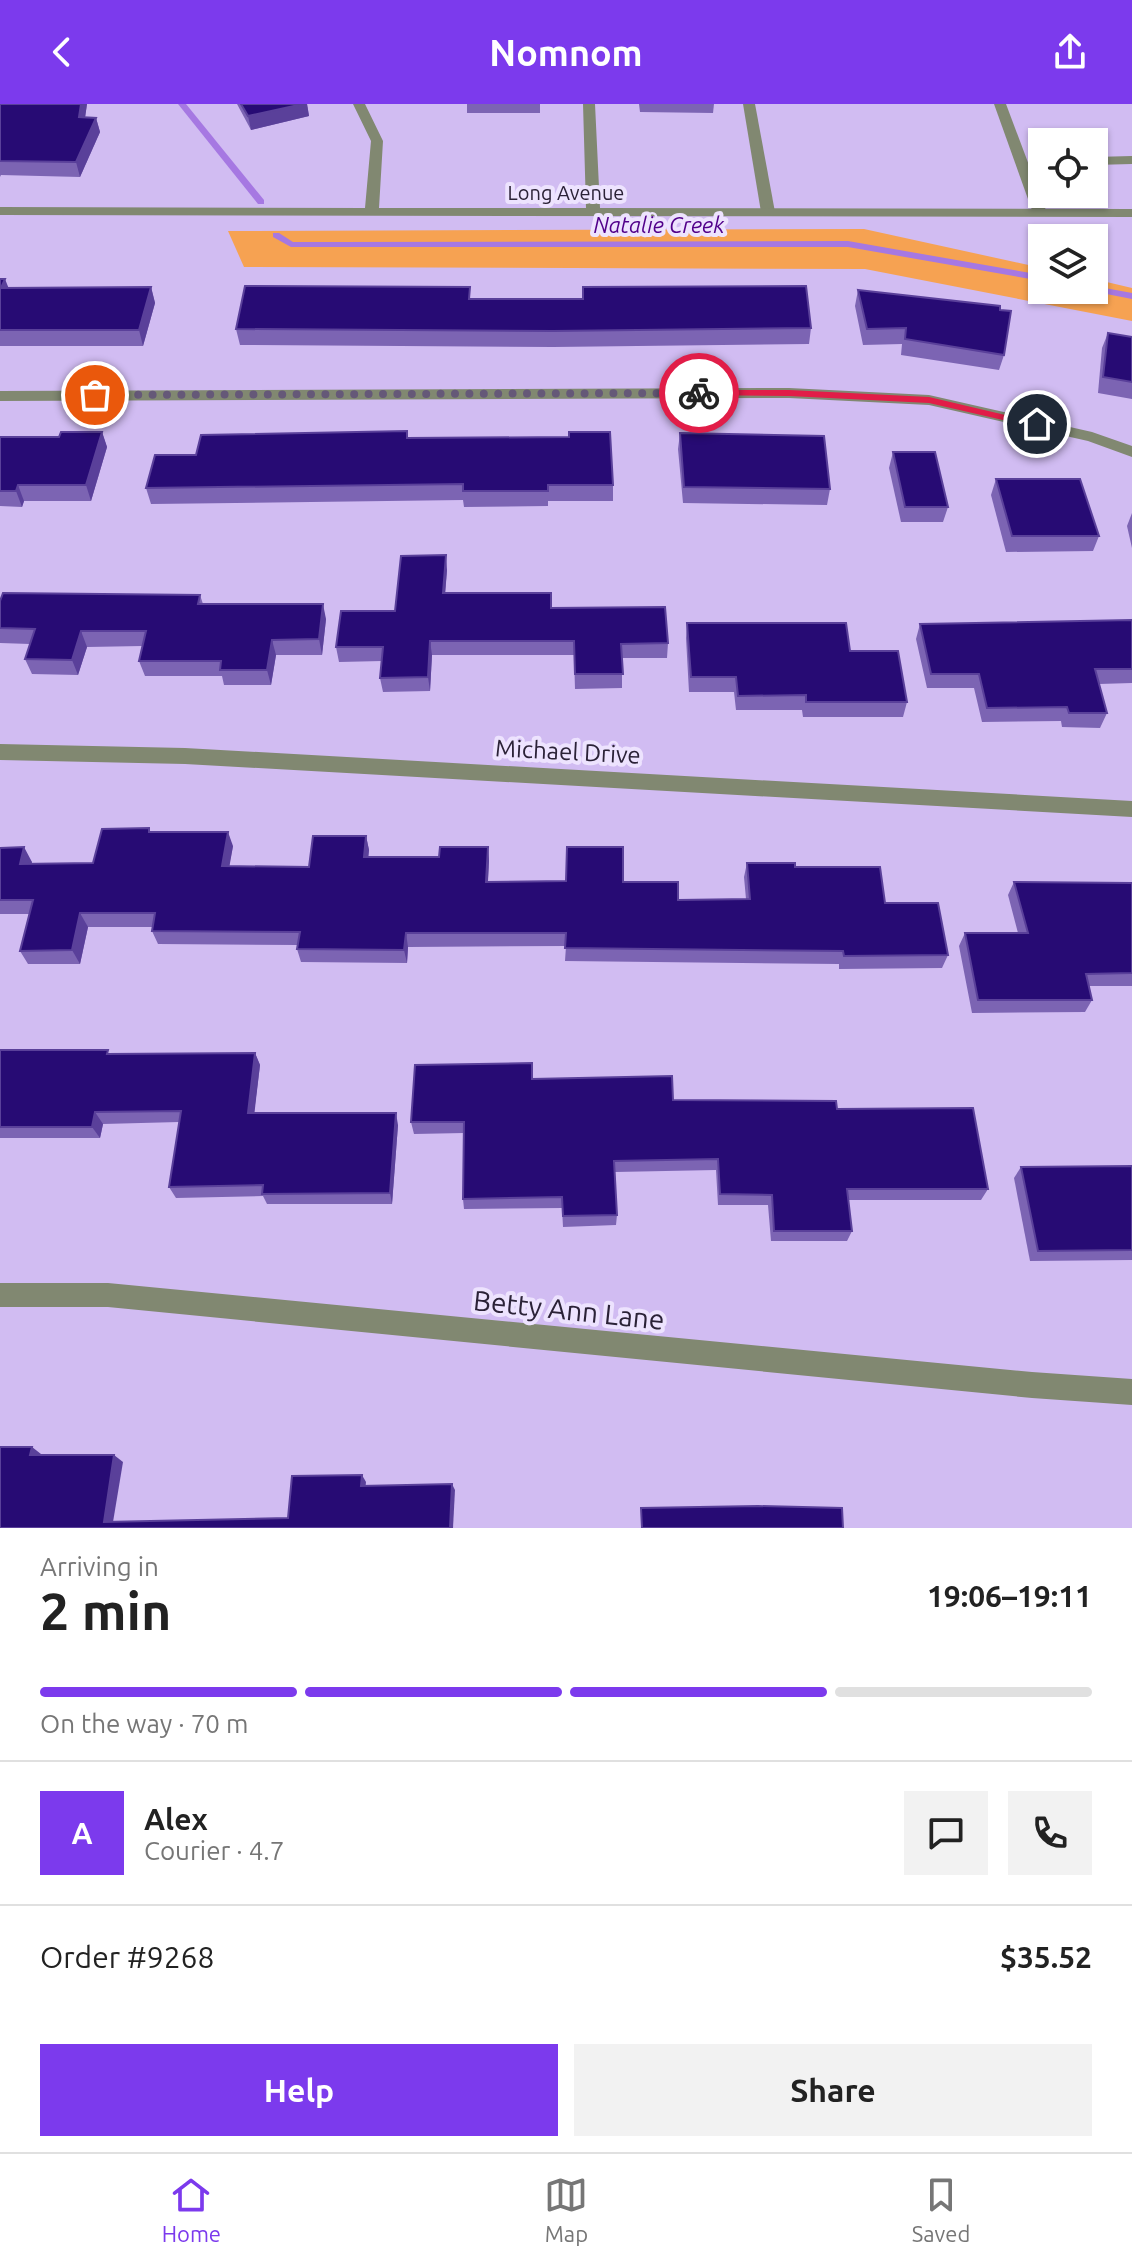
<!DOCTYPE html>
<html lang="en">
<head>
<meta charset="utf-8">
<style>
	:root { --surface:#fff; --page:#f2f2f2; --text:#222; --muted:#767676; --line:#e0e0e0; --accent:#7c3aed }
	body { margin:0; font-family:Ubuntu,sans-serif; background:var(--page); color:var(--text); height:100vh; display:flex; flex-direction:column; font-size:30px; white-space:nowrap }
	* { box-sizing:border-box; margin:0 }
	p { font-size:26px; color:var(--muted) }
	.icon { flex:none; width:44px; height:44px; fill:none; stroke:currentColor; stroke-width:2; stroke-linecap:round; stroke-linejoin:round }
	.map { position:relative; height:1424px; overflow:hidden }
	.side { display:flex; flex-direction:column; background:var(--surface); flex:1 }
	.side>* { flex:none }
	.fabs { position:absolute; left:1028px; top:24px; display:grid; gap:16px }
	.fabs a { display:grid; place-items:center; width:80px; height:80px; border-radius:0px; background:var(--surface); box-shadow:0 2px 6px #0004; font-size:40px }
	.pin { position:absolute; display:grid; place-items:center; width:68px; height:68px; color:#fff; margin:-34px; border:4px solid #fff; border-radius:50%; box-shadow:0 2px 8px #0007 }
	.courier { position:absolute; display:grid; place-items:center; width:80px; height:80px; margin:-40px; border:6px solid #e11d48; border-radius:50%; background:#fff; color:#222; box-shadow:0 2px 10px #0007 }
	.head em { font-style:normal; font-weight:700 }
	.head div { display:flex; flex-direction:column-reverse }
	.head { display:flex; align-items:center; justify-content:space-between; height:136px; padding:0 40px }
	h1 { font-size:52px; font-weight:700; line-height:60px }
	.bar { display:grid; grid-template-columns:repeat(4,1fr); gap:12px 8px; align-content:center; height:96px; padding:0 40px }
	.bar i { height:10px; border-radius:6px; background:var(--line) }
	.bar .active { background:var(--accent) }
	.bar p { grid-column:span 4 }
	.line { display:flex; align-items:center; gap:20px; padding:0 40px; border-top:2px solid var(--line) }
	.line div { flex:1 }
	.round { display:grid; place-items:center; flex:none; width:84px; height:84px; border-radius:0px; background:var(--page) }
	.cta { display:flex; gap:16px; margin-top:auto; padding:16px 40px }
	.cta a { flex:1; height:92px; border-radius:0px; background:var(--accent); color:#fff; font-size:32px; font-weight:700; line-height:92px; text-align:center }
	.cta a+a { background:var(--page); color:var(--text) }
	header { display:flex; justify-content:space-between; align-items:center; height:104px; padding:0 40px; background:var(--accent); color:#fff; font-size:36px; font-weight:700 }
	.dock { display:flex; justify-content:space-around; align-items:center; height:112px; border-top:2px solid var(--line); background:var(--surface); font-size:22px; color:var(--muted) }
	.dock a { display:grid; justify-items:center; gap:4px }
	.dock .active { color:var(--accent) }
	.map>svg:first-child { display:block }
</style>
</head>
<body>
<header><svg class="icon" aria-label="back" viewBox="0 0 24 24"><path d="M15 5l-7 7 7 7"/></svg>Nomnom<svg class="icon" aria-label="share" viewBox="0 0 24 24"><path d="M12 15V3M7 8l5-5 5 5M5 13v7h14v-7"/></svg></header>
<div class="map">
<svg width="1132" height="1424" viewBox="0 0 1132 1424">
	<rect width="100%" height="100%" fill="#d1bcf2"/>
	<polygon fill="#f6a252" points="864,125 1042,164 1042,186 1094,186 1094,175 1132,184 1132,217 865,165 244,163 228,127"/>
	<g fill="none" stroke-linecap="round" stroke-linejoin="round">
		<g fill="#a678e2" fill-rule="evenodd">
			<polygon points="178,0 186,0 264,96 264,100 258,100"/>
			<polygon points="273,129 279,129 293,138 335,138 848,137 1042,171 1042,177 848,143 291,143 273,133"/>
			<polygon points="1094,182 1132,189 1132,195 1091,187 1094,186"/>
		</g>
		<g fill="#818871" fill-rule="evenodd">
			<polygon points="743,0 755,0 775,108 773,111 761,108"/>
			<polygon points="994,0 1006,0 1047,109 1045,112 1033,109"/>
			<polygon points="1132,52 1132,60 1094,61 1094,53"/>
		</g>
		<g fill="#818871" fill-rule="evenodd">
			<polygon points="353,0 365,0 383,37 379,104 586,104 583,0 595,0 600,104 1132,105 1132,113 0,111 0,103 365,104 371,37"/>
			<polygon points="789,284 929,291 1092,328 1132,342 1132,353 1088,337 929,301 789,294 0,297 0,287"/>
			<polygon points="0,640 185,644 1132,697 1132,713 185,660 0,656"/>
			<polygon points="0,1179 108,1179 1032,1268 1132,1275 1132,1301 1032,1294 108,1203 0,1203"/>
		</g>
	</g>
	<g fill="#7c64b3">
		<polygon points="0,0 87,0 85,13 96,14 100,28 80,73 1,71 0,73"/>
		<polygon points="237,0 307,0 309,12 251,26"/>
		<rect x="467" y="0" width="73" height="9"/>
		<polygon points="639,0 714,0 713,9 640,8"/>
		<polygon points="0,175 8,184 151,183 155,199 143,242 0,242"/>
		<polygon points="858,186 1004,251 999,266 901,251 902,240 863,241 855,202"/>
		<polygon points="471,195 811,224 809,240 553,243 240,241 236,225"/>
		<polygon points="1108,229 1132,233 1132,295 1098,289 1102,244"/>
		<polygon points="407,327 408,334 613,381 613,397 548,397 548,402 464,403 463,396 151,400 146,384"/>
		<polygon points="102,328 107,343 91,397 24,397 22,403 0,402 0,333 59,333"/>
		<polygon points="680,329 830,385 827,401 683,399 678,345"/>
		<polygon points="893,348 948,403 943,418 901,418 889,364"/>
		<polygon points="996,375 1099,432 1093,447 1006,448 991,391"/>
		<polygon points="1132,409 1132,444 1127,422"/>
		<polygon points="447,466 445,489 551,504 668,539 667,554 622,554 622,584 575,585 574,551 432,551 430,587 383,588 380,574 382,557 339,558 336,543 395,507"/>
		<polygon points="200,491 203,500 326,515 322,551 276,551 271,581 224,581 222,572 145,572 139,557 142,542 87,543 78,571 32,570 25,555 30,540 0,539 0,497"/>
		<polygon points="1132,516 1132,579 1099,580 1107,609 1100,624 1062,623 1061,617 982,618 974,584 927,584 916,535 920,520"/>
		<polygon points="687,519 850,547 907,598 903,613 803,613 802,606 736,606 734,588 689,588 686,534"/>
		<polygon points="151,728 233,742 229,762 309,763 366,732 369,746 368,753 439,753 488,743 489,757 488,778 623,778 678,796 746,795 744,773 747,759 795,763 885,799 948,851 942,864 839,865 839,860 565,857 566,842 408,843 407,859 301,858 297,845 298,841 158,840 152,827 153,823 88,823 80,860 28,860 20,847 29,810 0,810 0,744 32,758 31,760 93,759"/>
		<polygon points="1014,778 1132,779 1132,882 1089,882 1092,896 1085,908 972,909 959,842 965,829 1018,829 1008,791"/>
		<polygon points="0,946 111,950 255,949 260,961 254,1009 398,1021 392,1100 267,1100 263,1092 176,1094 169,1083 179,1018 103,1020 100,1034 0,1034"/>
		<polygon points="532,975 673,996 837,1005 988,1085 981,1096 848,1096 852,1127 847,1137 771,1137 768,1101 718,1101 716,1066 615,1068 617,1111 616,1121 563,1123 562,1104 464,1105 463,1095 464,1029 414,1030 411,1018"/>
		<polygon points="1132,1062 1132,1156 1030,1157 1014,1074 1021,1063"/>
	</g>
	<g fill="#5a409a">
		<polygon points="81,0 87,0 83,28 79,13"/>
		<polygon points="303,0 307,0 309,12 251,26 248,12"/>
		<polygon points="96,14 100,28 80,73 76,58"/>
		<polygon points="5,175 11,190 1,184"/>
		<polygon points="151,183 155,199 143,242 139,226"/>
		<polygon points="102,328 107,343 91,397 86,381"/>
		<polygon points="18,381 24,397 22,403 16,387"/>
		<polygon points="446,451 447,466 444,504 443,489"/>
		<polygon points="323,500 326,515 322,551 319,535"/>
		<polygon points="81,527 87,543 78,571 72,556"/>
		<polygon points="272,536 276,551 271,581 267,566"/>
		<polygon points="430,537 432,551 430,587 428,573"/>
		<polygon points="228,728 233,742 227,776 222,762"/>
		<polygon points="366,732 369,746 367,767 364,753"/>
		<polygon points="24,743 32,758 28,774 20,760"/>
		<polygon points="488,743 489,757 487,792 486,778"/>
		<polygon points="80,809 88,823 80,860 72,846"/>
		<polygon points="406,829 408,843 407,859 404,846"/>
		<polygon points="255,949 260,961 253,1021 248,1009"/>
		<polygon points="95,1008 103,1020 100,1034 92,1023"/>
		<polygon points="396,1009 398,1021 392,1100 390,1089"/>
		<polygon points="32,1343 41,1350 40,1358 30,1351"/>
		<polygon points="114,1351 123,1358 112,1424 104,1418"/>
		<polygon points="362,1371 366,1378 365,1388 361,1382"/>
		<polygon points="452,1380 455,1386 453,1424 450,1424"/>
	</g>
	<g fill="#270b74" stroke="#5a409a" stroke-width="2">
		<polygon points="0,0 81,0 79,13 96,14 76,58 0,57"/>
		<polygon points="241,0 303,0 248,12"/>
		<polygon points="0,175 5,175 1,184 151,183 139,226 0,226"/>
		<polygon points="245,182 470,183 469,195 583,195 583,183 806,182 811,224 553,227 236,225"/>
		<polygon points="858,186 1000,202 1000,206 1011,207 1004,251 905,235 906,224 867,225"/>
		<polygon points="1108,229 1132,233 1132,278 1103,273"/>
		<polygon points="407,327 407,334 569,333 569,328 610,328 613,381 548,381 548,387 463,387 463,380 146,384 155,351 196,351 201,331"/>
		<polygon points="61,328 102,328 86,381 18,381 16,387 0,387 0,333 59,333"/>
		<polygon points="680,329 824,332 830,385 684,383"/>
		<polygon points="893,348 935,348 948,403 905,403"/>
		<polygon points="996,375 1080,375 1099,432 1012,432"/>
		<polygon points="446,451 443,489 551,489 551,504 665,503 668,539 621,540 623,570 575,570 574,537 430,537 428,573 380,574 383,543 336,543 341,507 395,507 401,452"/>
		<polygon points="3,489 200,491 198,500 323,500 319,535 272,536 267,566 220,566 221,557 139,557 146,527 81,527 72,556 25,555 35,525 0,524 0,497"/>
		<polygon points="1132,516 1132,565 1095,565 1107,609 1069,609 1067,603 987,604 979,570 931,570 920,520"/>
		<polygon points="687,519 846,519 850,547 898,547 907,598 806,598 806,591 738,592 736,573 691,573"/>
		<polygon points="149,724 149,728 228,728 222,762 309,763 313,732 366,732 364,753 439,753 440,743 488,743 486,778 566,777 567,743 623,743 623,778 678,778 678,796 750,795 747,759 795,759 795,763 880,763 885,799 938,799 948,851 844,852 843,847 565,844 566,829 406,829 404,846 297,845 300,828 152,827 155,809 80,809 72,846 20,847 33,796 0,796 0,744 24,743 20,760 93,759 102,725"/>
		<polygon points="1014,778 1132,779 1132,869 1086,870 1092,896 978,896 965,829 1028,829"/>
		<polygon points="0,946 108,946 107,950 255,949 248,1009 396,1009 390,1089 262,1090 263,1081 169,1083 181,1007 95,1008 92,1023 0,1023"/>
		<polygon points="532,959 532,975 672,972 673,996 836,997 837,1005 973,1004 988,1085 847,1085 852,1127 774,1127 772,1091 720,1090 718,1055 614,1057 617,1111 563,1112 562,1093 463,1095 464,1018 411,1018 415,961"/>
		<polygon points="1132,1062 1132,1146 1038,1147 1021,1063"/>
		<polygon points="0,1343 32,1343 30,1351 114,1351 104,1418 288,1414 292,1372 362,1371 361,1382 452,1380 450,1424 0,1424"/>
		<polygon points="758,1402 842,1404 843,1424 642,1424 641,1404"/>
	</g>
	<polygon fill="#e11d48" points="699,286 789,286 929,293 1043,320 1037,324 929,299 789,292 695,291 694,289"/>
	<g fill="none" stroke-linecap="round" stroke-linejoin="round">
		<polyline stroke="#655878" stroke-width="8" stroke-dasharray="0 14.4" points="95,291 699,289"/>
	</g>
	<g text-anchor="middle" stroke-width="8" stroke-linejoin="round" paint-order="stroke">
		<g font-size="20" fill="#2b2237" stroke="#ede3fe">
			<text x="566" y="96">Long Avenue</text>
		</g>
		<g font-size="22" font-style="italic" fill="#51008a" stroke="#ede3fe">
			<text x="659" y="129">Natalie Creek</text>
		</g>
		<g font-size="24" fill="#2b2237" stroke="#ede3fe">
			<text transform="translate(568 648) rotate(3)" y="8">Michael Drive</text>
		</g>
		<g font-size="28" fill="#2b2237" stroke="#ede3fe">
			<text transform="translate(569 1206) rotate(6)" y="10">Betty Ann Lane</text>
		</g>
	</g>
</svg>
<div class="fabs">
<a><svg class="icon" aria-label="locate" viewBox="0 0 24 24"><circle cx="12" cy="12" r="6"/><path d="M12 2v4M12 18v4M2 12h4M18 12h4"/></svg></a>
<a><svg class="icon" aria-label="layers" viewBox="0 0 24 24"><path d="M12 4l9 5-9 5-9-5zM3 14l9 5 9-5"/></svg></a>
</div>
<div class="pin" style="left:95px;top:291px;background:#ea580c"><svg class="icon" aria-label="bag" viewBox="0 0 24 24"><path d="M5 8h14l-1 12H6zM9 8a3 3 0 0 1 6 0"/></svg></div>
<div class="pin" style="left:1037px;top:320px;background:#1f2937"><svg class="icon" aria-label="home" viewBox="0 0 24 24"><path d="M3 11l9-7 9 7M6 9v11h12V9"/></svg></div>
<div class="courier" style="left:699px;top:289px"><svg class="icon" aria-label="bike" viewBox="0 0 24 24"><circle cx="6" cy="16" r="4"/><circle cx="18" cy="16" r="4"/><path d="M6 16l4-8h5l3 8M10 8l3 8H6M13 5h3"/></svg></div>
</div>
<section class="side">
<div class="head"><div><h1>2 min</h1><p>Arriving in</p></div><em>19:06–19:11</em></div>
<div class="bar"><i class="active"></i><i class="active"></i><i class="active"></i><i></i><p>On the way · 70 m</p></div>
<div class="line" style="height:144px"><b class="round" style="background:var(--accent);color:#fff">A</b><div><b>Alex</b><p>Courier · 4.7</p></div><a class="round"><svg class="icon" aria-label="chat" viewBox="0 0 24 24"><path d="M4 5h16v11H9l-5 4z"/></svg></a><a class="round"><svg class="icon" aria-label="phone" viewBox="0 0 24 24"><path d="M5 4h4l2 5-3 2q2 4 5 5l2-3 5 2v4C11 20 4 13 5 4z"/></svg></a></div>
<div class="line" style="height:104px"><div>Order #9268</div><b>$35.52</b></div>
<div class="cta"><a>Help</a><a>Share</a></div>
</section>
<nav class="dock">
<a class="active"><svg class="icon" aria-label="home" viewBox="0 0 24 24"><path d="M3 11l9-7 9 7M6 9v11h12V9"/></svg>Home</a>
<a><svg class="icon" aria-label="map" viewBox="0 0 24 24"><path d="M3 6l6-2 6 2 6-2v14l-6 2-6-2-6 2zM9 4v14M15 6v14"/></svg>Map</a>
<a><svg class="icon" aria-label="saved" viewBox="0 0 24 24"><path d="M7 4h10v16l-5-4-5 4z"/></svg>Saved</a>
</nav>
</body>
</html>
